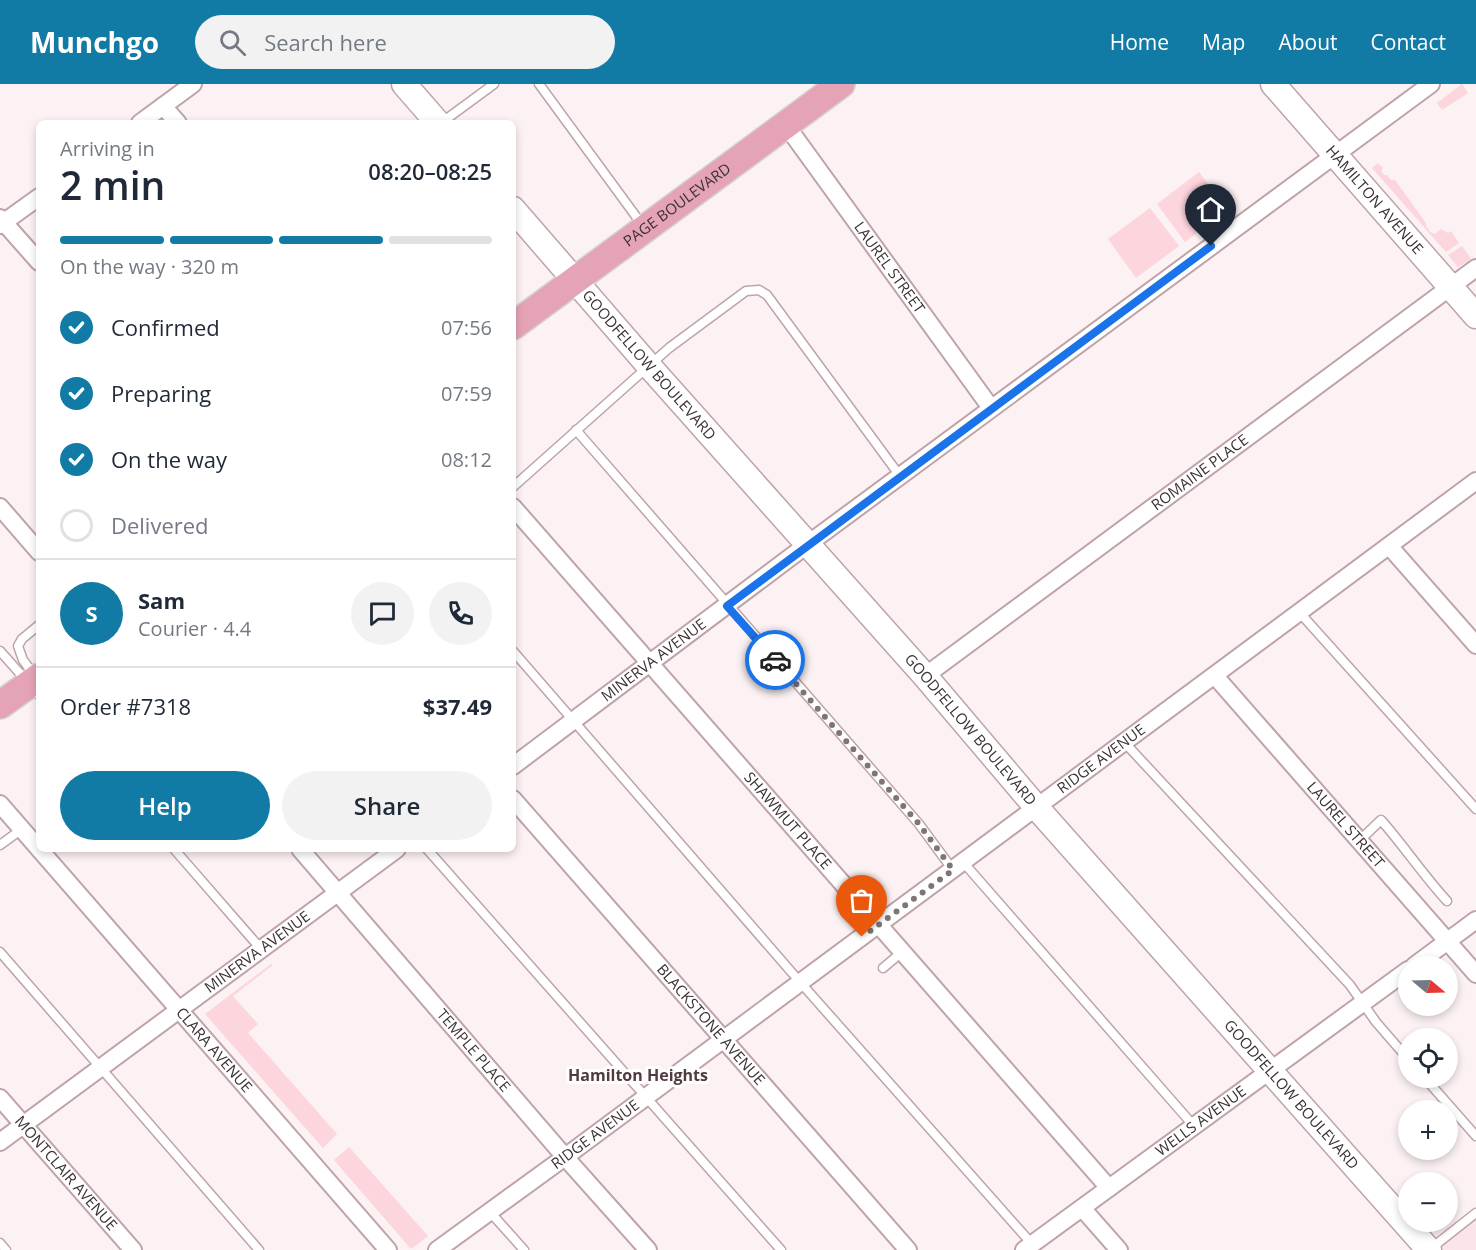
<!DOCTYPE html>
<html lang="en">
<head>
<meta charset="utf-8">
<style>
	:root { --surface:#fff; --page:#f2f2f3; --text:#1f2937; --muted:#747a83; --line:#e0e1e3; --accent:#117ba5 }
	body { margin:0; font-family:"Open Sans",sans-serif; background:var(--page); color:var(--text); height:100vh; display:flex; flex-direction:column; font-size:22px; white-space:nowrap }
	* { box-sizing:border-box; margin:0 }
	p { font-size:20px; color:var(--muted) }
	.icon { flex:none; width:33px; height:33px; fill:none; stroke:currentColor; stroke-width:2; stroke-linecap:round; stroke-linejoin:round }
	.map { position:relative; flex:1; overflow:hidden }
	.sheet { position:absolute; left:36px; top:36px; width:480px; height:732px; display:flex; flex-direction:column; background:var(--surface); border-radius:9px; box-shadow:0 3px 9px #0003 }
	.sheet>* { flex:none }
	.needle { width:39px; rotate:109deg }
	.fabs { position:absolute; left:1398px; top:872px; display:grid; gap:12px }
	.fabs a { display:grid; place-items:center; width:60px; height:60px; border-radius:50%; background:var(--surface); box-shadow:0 3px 9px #0003; font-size:30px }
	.pin { position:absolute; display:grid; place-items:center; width:51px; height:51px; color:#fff; margin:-62px -26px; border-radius:50% 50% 50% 0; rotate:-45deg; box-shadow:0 0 6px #0007 }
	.pin .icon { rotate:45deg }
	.courier { position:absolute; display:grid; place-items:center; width:60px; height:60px; margin:-30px; border:4px solid #1a73e8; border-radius:50%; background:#fff; color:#222; box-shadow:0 2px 8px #0007 }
	.summary em { font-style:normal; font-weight:600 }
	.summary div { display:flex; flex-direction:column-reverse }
	.summary { display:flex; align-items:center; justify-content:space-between; height:102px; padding:0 24px }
	h1 { font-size:39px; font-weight:600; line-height:45px }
	.bar { display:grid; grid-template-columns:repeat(4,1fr); gap:9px 6px; align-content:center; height:72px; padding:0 24px }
	.bar i { height:8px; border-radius:4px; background:var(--line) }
	.bar .on { background:var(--accent) }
	.bar p { grid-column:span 4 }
	.line { display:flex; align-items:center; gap:15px; padding:0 24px; border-top:2px solid var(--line) }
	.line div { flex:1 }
	.round { display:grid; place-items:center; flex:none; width:63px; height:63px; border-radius:32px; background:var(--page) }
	ol { padding:0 24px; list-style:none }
	li { display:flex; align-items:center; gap:18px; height:66px }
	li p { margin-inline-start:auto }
	li .icon { padding:6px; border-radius:50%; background:var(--accent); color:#fff; stroke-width:4 }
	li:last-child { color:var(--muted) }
	li i { width:33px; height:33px; border:3px solid var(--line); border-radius:50% }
	.primary-button { display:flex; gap:12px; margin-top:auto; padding:12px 24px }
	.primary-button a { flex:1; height:69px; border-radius:36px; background:var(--accent); color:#fff; font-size:24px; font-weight:600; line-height:69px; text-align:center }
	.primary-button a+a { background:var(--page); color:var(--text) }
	header { display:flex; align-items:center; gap:36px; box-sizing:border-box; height:84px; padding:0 30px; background:var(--accent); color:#fff }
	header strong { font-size:28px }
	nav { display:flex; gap:33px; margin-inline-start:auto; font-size:21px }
	.search { width:420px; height:54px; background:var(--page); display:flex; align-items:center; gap:15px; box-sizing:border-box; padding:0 21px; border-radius:33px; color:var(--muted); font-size:22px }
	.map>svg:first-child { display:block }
</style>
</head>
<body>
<header>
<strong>Munchgo</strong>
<div class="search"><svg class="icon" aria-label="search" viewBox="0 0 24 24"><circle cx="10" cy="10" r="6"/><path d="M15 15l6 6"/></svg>Search here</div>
<nav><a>Home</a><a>Map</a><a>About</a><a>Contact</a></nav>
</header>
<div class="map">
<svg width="1476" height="1166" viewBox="0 0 1476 1166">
	<rect width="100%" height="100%" fill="#fcf1f3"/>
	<polygon fill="#fbe5e9" points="1476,1136 1476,1166 1443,1166 1440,1162"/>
	<g fill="#fdd5dc">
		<polygon points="1462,0 1468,9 1442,26 1437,19"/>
		<polygon points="1378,79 1383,84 1381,87 1384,91 1387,91 1391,96 1395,96 1426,139 1426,142 1430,148 1435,150 1441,145 1448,149 1451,147 1459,159 1446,168 1372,84"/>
		<polygon points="1199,88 1227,126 1185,158 1157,120"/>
		<polygon points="1150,124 1179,162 1136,194 1108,155"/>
		<polygon points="1462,162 1471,175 1458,183 1448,171"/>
		<polygon points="271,880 273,881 233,912 258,940 248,949 337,1050 323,1064 205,930"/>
		<polygon points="349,1063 428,1152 411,1165 334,1076"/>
	</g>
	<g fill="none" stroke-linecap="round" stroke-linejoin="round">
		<defs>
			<g id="lane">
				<polyline points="539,0 643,142"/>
				<polyline points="441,39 494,0"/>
				<polyline points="576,346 919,740 953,786"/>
				<polyline points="513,403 669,264 746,207 759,206 767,211 900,392"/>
				<polyline points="1300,529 1476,725"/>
				<polyline points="0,567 39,611"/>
				<polyline points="513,567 800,898 1032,1160"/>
				<polyline points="35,592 23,576 18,562 22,555 39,541"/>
				<polyline points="1125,659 1350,901 1376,938 1408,975"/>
				<path d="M 1359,757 L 1381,736 C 1404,762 1423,791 1447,817"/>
				<polyline points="0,761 22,745"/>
				<polyline points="174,765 261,865"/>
				<polyline points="427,765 781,1166"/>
				<polyline points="963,778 1193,1041"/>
				<polyline points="0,868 259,1166"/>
				<polyline points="883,884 902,868"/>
				<polyline points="1424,993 1476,1052"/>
				<polyline points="490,1128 524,1166"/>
				<polyline points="0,1159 6,1166"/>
				<polyline points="1429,1166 1476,1129"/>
			</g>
			<g id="street">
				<polyline points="163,22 178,39"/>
				<polyline points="140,39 193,0"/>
				<path id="s1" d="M 786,41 L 991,324"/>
				<polyline points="0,134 39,178"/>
				<polyline points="0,141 39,113"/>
				<polyline points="0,423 39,468"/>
				<path id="s2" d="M 513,423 L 1109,1104"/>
				<polyline points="1390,463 1476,561"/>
				<path id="s3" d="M 925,592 L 1476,184"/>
				<path id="s4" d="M 1215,592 L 1476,890"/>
				<path id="s5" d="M 513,682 L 808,460 L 1431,0"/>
				<path id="s6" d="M 513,715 L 908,1166"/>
				<path id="s7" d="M 0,720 L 388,1166"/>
				<path id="s8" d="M 300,765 L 565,1073 L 648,1166"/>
				<polyline points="1414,882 1476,836"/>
				<path id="s9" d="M 0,1014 L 133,1166"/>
				<path id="s10" d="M 0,1058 L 397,765"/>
				<polyline points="1082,1124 1119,1166"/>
				<path id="s11" d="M 437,1166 L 565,1073 L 1476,397"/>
				<path id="s12" d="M 1024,1166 L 1408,886"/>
			</g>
			<g id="secondary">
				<polyline points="404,0 438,39"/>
				<path id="s13" d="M 1273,0 L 1476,232"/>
				<path id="s14" d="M 513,125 L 649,282 L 925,592 L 1037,724 L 1429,1166"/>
			</g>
			<g id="primary">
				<path id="s15" d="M 513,242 L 841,0"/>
				<polyline points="0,621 39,593"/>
			</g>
		</defs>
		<use href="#lane" stroke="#bea4a9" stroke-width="11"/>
		<use href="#street" stroke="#bea4a9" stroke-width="20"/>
		<use href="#secondary" stroke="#bea4a9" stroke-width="27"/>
		<use href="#primary" stroke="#d4d2d2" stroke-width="30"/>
		<use href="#lane" stroke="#fff" stroke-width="8"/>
		<use href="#street" stroke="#fff" stroke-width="16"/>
		<use href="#secondary" stroke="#fff" stroke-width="24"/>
		<use href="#primary" stroke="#e5a4b5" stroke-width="27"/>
	</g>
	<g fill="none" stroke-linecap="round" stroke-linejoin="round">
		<polyline stroke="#7f7577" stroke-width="6" stroke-dasharray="0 10.8" points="775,576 919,740 953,786 862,853"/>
		<polyline stroke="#1a73e8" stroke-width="8" points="775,576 727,522 1211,162"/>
	</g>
	<g text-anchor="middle" stroke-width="6" stroke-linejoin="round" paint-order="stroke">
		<g font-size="15" fill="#3c3234" stroke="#fff">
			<text dy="5" stroke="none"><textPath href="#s13" startOffset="154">HAMILTON AVENUE</textPath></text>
			<text dy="5" stroke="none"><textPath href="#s15" startOffset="204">PAGE BOULEVARD</textPath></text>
			<text dy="5" stroke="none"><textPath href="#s1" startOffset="176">LAUREL STREET</textPath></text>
			<text dy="5" stroke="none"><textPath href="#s14" startOffset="207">GOODFELLOW BOULEVARD</textPath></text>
			<text dy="5" stroke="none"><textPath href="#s3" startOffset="342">ROMAINE PLACE</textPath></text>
			<text dy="5" stroke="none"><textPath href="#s5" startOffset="176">MINERVA AVENUE</textPath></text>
			<text dy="5" stroke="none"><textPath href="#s14" startOffset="693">GOODFELLOW BOULEVARD</textPath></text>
			<text dy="5" stroke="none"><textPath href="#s11" startOffset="826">RIDGE AVENUE</textPath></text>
			<text dy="5" stroke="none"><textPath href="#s2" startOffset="417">SHAWMUT PLACE</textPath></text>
			<text dy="5" stroke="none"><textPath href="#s4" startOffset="198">LAUREL STREET</textPath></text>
			<text dy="5" stroke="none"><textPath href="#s10" startOffset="320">MINERVA AVENUE</textPath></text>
			<text dy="5" stroke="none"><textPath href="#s6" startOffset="300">BLACKSTONE AVENUE</textPath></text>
			<text dy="5" stroke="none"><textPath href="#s7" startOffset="326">CLARA AVENUE</textPath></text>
			<text dy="5" stroke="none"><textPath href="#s8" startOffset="266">TEMPLE PLACE</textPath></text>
			<text dy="5" stroke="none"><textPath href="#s14" startOffset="1179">GOODFELLOW BOULEVARD</textPath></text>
			<text dy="5" stroke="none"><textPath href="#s12" startOffset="219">WELLS AVENUE</textPath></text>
			<text dy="5" stroke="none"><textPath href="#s11" startOffset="196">RIDGE AVENUE</textPath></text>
			<text dy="5" stroke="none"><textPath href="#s9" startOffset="100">MONTCLAIR AVENUE</textPath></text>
		</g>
		<g font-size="16" font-weight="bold" fill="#503b3f" stroke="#fff">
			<text x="638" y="997">Hamilton Heights</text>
		</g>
	</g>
</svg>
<div class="fabs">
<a><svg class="needle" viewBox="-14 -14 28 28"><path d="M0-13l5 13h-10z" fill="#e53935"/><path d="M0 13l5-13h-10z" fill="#747a83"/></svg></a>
<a><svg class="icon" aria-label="locate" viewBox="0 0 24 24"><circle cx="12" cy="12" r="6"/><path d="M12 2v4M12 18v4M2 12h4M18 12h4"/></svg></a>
<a>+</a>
<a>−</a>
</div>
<div class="pin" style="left:862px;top:853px;background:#ea580c"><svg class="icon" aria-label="bag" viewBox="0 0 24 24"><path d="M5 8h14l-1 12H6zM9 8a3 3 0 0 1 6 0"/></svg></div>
<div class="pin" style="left:1211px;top:162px;background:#1f2937"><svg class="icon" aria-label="home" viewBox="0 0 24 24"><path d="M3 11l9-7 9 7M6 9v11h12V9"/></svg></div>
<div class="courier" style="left:775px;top:576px"><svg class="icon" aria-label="car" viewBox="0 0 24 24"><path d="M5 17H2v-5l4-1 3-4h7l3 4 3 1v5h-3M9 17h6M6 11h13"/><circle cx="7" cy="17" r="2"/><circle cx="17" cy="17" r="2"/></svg></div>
<section class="sheet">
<div class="summary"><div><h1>2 min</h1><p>Arriving in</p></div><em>08:20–08:25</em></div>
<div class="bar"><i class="on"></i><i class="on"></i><i class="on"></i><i></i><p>On the way · 320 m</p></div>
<ol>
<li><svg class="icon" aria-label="check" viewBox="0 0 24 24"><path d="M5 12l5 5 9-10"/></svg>Confirmed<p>07:56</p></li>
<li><svg class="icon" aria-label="check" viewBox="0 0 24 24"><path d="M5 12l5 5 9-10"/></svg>Preparing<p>07:59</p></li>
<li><svg class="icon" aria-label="check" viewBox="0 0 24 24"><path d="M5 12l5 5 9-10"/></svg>On the way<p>08:12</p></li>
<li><i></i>Delivered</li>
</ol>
<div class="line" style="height:108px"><b class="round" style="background:var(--accent);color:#fff">S</b><div><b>Sam</b><p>Courier · 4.4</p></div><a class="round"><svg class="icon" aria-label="chat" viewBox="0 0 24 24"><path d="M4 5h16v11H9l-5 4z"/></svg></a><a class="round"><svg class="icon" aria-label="phone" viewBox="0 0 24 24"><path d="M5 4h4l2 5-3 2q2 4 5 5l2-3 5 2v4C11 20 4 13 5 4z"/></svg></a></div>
<div class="line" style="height:78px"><div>Order #7318</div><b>$37.49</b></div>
<div class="primary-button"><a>Help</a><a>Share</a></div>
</section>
</div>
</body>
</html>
